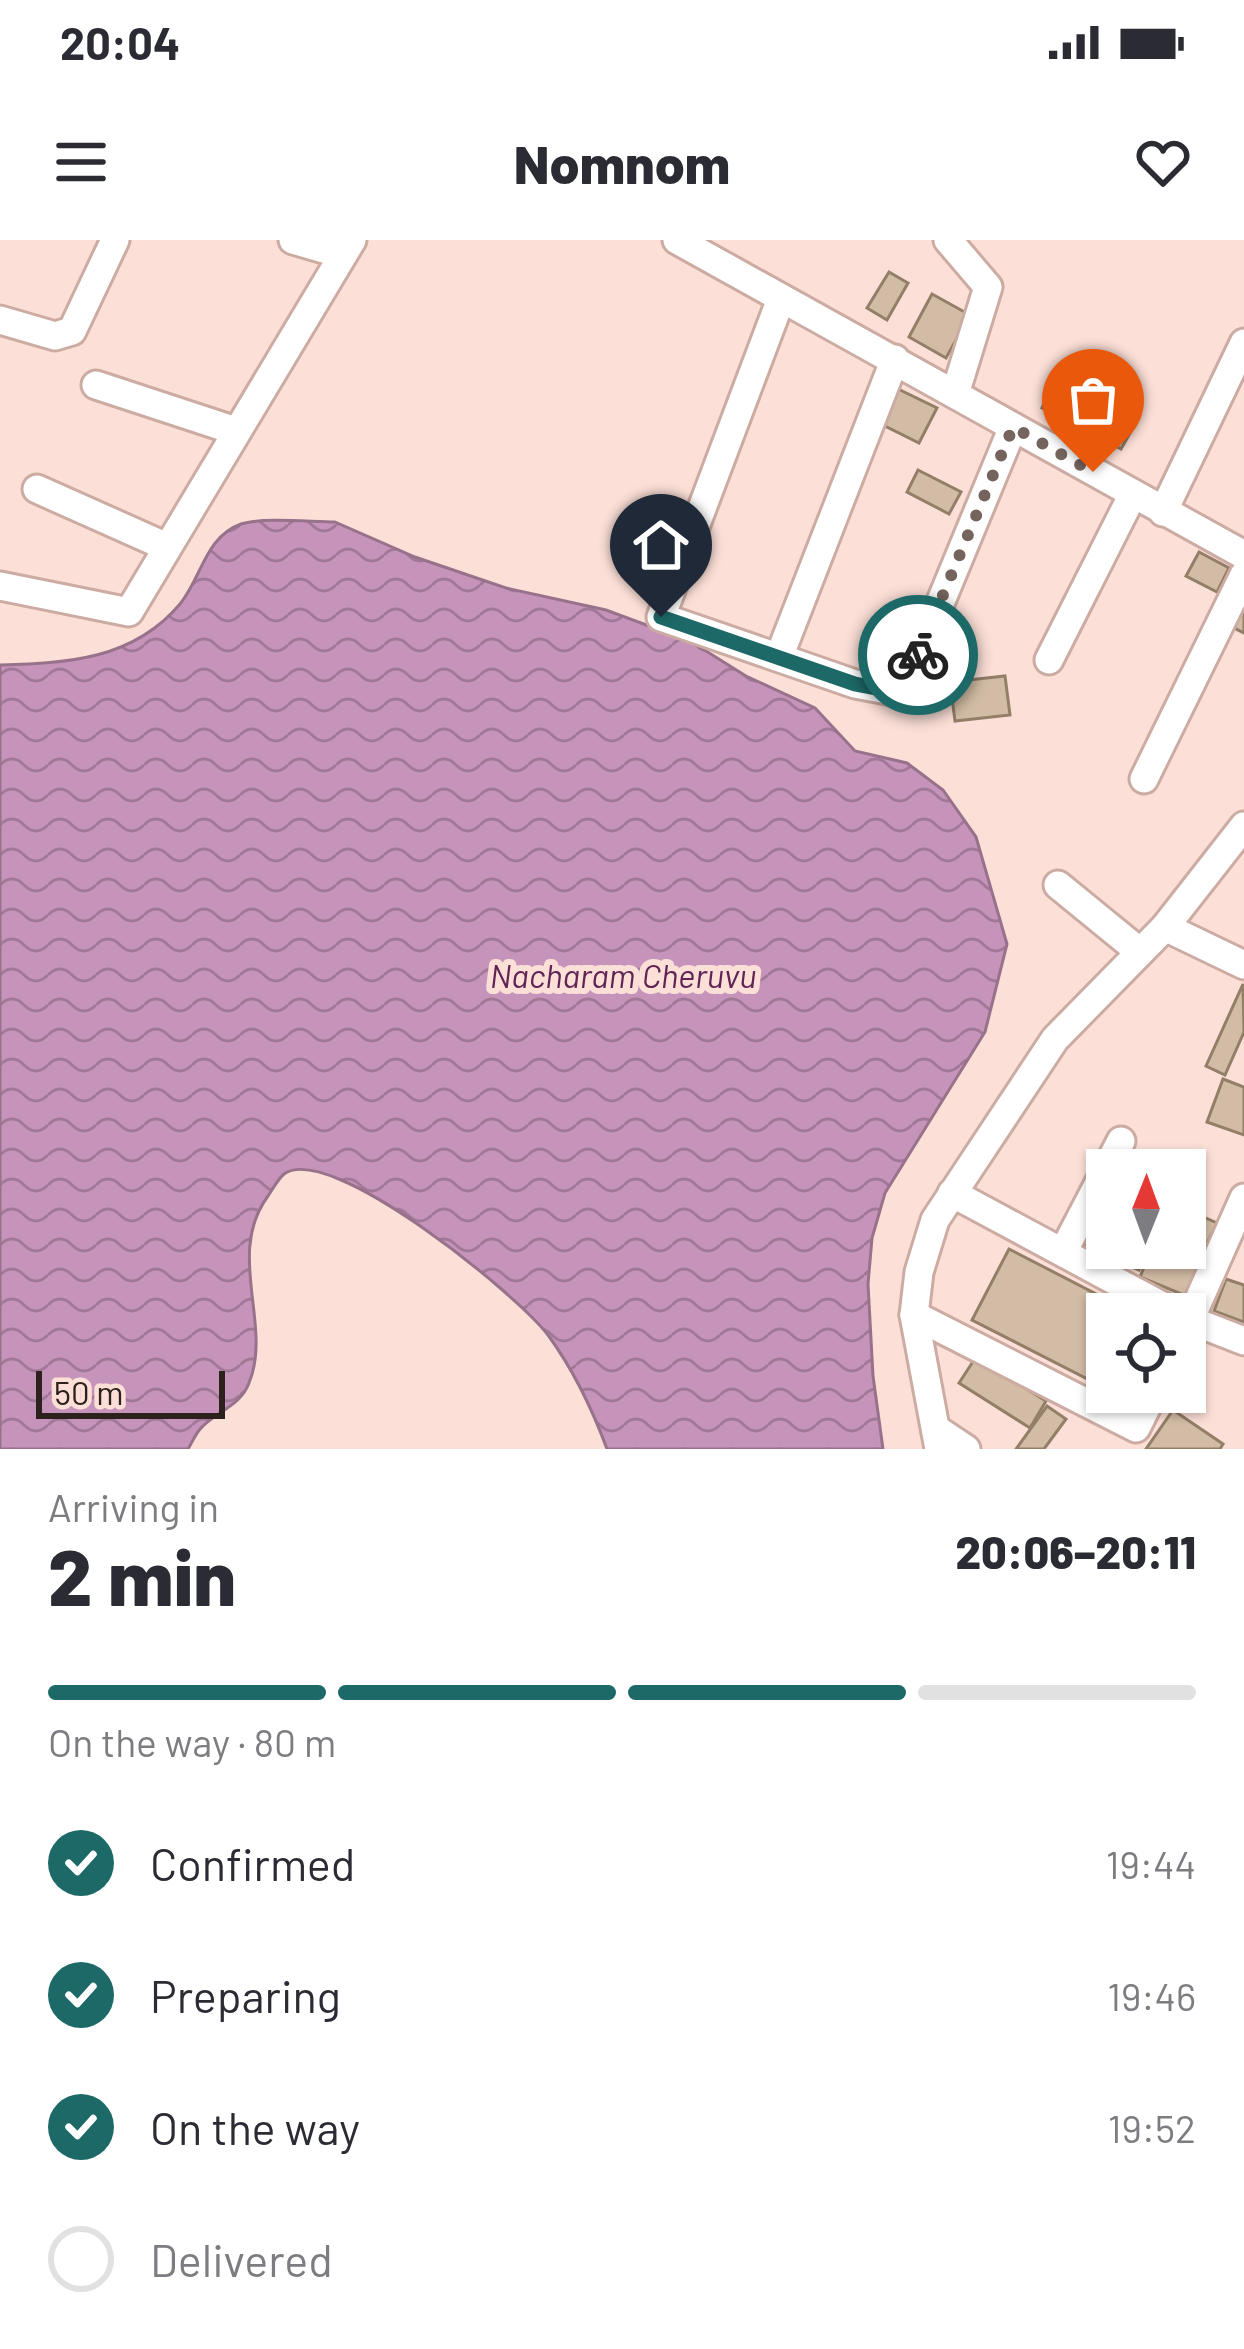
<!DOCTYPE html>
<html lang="en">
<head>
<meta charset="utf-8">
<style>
	:root { --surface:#fff; --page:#f2f2f3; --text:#2b2b33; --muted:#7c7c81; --line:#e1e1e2; --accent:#1c6968 }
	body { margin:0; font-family:Barlow,sans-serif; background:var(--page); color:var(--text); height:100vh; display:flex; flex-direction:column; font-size:45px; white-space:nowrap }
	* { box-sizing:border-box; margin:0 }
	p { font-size:39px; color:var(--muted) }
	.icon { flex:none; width:66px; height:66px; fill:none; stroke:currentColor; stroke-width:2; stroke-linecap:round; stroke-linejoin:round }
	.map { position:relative; height:1209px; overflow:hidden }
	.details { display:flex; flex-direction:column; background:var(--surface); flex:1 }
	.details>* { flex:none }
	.needle { width:78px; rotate:1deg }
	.tools { position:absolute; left:1086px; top:909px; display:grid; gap:24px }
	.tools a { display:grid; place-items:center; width:120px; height:120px; border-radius:0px; background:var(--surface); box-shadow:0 3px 9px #0004; font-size:60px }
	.scale { position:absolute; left:36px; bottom:30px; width:189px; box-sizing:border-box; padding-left:12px; border:6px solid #2d211d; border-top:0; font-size:33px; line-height:42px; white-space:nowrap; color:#2d211d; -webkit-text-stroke:9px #fce0d8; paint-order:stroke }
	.pin { position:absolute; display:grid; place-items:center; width:102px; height:102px; color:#fff; margin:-123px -51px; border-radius:50% 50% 50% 0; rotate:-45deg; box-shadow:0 0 12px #0007 }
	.pin .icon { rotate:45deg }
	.courier { position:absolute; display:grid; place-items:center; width:120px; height:120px; margin:-60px; border:9px solid #1c6968; border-radius:50%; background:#fff; color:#222; box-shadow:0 3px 15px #0007 }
	.headline em { font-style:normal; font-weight:800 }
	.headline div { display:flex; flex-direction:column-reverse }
	.headline { display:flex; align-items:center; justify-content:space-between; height:204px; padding:0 48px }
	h1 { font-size:78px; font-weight:800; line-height:90px }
	.bar { display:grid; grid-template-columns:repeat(4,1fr); gap:18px 12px; align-content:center; height:144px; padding:0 48px }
	.bar i { height:15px; border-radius:9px; background:var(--line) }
	.bar .current { background:var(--accent) }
	.bar p { grid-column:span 4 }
	ol { padding:0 48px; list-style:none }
	li { display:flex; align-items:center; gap:36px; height:132px }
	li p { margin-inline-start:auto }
	li .icon { padding:12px; border-radius:50%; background:var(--accent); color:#fff; stroke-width:4 }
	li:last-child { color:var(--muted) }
	li i { width:66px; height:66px; border:6px solid var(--line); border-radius:50% }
	.status { display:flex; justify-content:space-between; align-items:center; height:84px; padding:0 60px; background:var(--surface); direction:ltr }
	.status svg { height:33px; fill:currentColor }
	header { display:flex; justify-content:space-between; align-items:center; height:156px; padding:0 48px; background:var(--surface); font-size:54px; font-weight:800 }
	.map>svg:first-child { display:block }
</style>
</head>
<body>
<div class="status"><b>20:04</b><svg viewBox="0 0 49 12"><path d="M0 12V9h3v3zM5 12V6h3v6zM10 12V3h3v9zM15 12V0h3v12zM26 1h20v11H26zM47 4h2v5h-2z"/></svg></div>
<header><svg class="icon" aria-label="menu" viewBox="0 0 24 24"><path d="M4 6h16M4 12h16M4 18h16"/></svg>Nomnom<svg class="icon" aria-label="heart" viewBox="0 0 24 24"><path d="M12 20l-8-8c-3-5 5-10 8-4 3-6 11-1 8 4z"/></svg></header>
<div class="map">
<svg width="1244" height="1209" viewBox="0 0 1244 1209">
	<defs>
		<pattern id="water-waves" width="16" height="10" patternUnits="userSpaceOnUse" patternTransform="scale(3)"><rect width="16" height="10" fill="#c694ba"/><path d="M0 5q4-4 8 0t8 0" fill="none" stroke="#a17897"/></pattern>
	</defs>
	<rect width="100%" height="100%" fill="#fce0d8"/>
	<path fill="url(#water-waves)" stroke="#98728b" stroke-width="3" d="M 335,282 L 415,317 L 506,348 L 606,370 L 690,401 L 746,436 L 815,468 L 855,511 L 907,523 L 943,550 L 976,597 L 1007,704 L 985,792 L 885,953 L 872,998 L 868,1044 L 873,1136 L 883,1209 L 607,1209 C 593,1171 572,1128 548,1095 C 519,1056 330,901 284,934 C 278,939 272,950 268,956 C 225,1014 273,1085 249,1143 C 241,1165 218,1171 203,1186 C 196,1192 193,1201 188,1209 L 0,1209 L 0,425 C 67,423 133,420 180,364 C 202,337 205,297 241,284 C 263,277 311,282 335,282 Z"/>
	<g fill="#d2bca5" stroke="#937e68" stroke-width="3">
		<polygon points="889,32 908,43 887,80 867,68"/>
		<polygon points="932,54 970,75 946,118 909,97"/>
		<polygon points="1057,133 1093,148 1078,183 1042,168"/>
		<polygon points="894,147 937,168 919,203 877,182"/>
		<polygon points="1107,162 1138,179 1121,209 1090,193"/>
		<polygon points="918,230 961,252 949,274 907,252"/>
		<polygon points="1199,312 1229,328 1217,352 1186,336"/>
		<polygon points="1244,357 1244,393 1230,386"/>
		<polygon points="1005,436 1010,475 955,481 950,442"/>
		<polygon points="1243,744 1244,792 1225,835 1206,826"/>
		<polygon points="1223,839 1244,847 1244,895 1207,882"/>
		<polygon points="1185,969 1217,983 1201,1016 1184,1008"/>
		<polygon points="1098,974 1107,977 1107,1008 1115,1008 1112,1015 1085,1004"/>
		<polygon points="1123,1008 1149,1008 1139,1030 1117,1021"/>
		<polygon points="1152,1008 1169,1008 1201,1022 1186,1056 1140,1037"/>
		<polygon points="1009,1009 1135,1074 1107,1074 1107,1149 972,1080"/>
		<polygon points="1226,1039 1244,1045 1244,1082 1214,1071"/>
		<polygon points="976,1117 1046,1161 1030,1188 959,1143"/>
		<polygon points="1113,1152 1145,1152 1138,1165"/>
		<polygon points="1047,1166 1066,1179 1044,1209 1016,1209"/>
		<polygon points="1173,1170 1223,1204 1220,1209 1146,1209"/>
	</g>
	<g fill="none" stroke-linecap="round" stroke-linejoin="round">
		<defs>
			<g id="minor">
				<polyline points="293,0 341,14"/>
				<polyline points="677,0 1244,315"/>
				<polyline points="948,0 988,47 955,154"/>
				<polyline points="781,59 661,377 855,444 903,453 1013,187"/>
				<polyline points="0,80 55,96 72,91 115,0"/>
				<polyline points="96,145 236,191"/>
				<polyline points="37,249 167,307"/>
				<polyline points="1163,272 1244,103"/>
				<polyline points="0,346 129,372 352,0"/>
				<polyline points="779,417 895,119"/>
				<polyline points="1049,420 1133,254"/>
				<polyline points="1144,539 1244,335"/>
				<polyline points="1058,645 1140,712"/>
				<polyline points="1165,687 1244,725"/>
				<polyline points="952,953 1177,1074"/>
				<polyline points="1063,1012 1121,901"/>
				<polyline points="914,1075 1136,1188 1154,1152"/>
				<polyline points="1185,1078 1244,1101"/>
				<polyline points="1185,1091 1244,958"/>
				<polyline points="939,1191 966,1209"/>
				<polyline points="939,1209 914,1075 919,1032 935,980 1055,799 1165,687 1244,586"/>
			</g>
		</defs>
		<use href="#minor" stroke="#ccaca2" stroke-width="33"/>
		<use href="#minor" stroke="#fff" stroke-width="27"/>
	</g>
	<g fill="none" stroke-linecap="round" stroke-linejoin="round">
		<polyline stroke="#75645e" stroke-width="12" stroke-dasharray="0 21.6" points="918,415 1013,187 1093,232"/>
		<polyline stroke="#1c6968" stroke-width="15" points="661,377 855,444 902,453 918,415"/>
	</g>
	<g text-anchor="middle" stroke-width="12" stroke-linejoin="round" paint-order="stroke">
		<g font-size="33" font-style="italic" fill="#602455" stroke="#fce0d8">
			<text x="623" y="748">Nacharam Cheruvu</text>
		</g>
	</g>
</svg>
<div class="tools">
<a><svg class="needle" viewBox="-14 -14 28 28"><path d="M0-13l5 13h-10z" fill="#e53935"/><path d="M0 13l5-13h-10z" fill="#7c7c81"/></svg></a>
<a><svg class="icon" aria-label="locate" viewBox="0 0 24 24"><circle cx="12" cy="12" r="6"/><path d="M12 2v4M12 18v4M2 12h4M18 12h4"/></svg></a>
</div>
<div class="scale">50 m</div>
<div class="pin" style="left:1093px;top:232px;background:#ea580c"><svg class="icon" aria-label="bag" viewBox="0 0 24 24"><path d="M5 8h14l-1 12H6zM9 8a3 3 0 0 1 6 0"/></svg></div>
<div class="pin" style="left:661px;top:377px;background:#1f2937"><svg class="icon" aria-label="home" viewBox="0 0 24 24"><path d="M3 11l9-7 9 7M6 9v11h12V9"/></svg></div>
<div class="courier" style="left:918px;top:415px"><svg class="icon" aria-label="bike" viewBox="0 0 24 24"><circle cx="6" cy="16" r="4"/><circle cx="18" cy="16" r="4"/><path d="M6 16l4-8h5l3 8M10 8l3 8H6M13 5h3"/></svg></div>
</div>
<section class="details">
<div class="headline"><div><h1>2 min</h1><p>Arriving in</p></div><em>20:06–20:11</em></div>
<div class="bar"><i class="current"></i><i class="current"></i><i class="current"></i><i></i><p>On the way · 80 m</p></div>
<ol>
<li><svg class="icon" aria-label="check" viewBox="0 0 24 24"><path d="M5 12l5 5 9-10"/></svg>Confirmed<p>19:44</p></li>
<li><svg class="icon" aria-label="check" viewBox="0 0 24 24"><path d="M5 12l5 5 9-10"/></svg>Preparing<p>19:46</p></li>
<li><svg class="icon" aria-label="check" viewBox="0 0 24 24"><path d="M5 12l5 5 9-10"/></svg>On the way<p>19:52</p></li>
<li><i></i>Delivered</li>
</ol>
</section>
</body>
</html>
